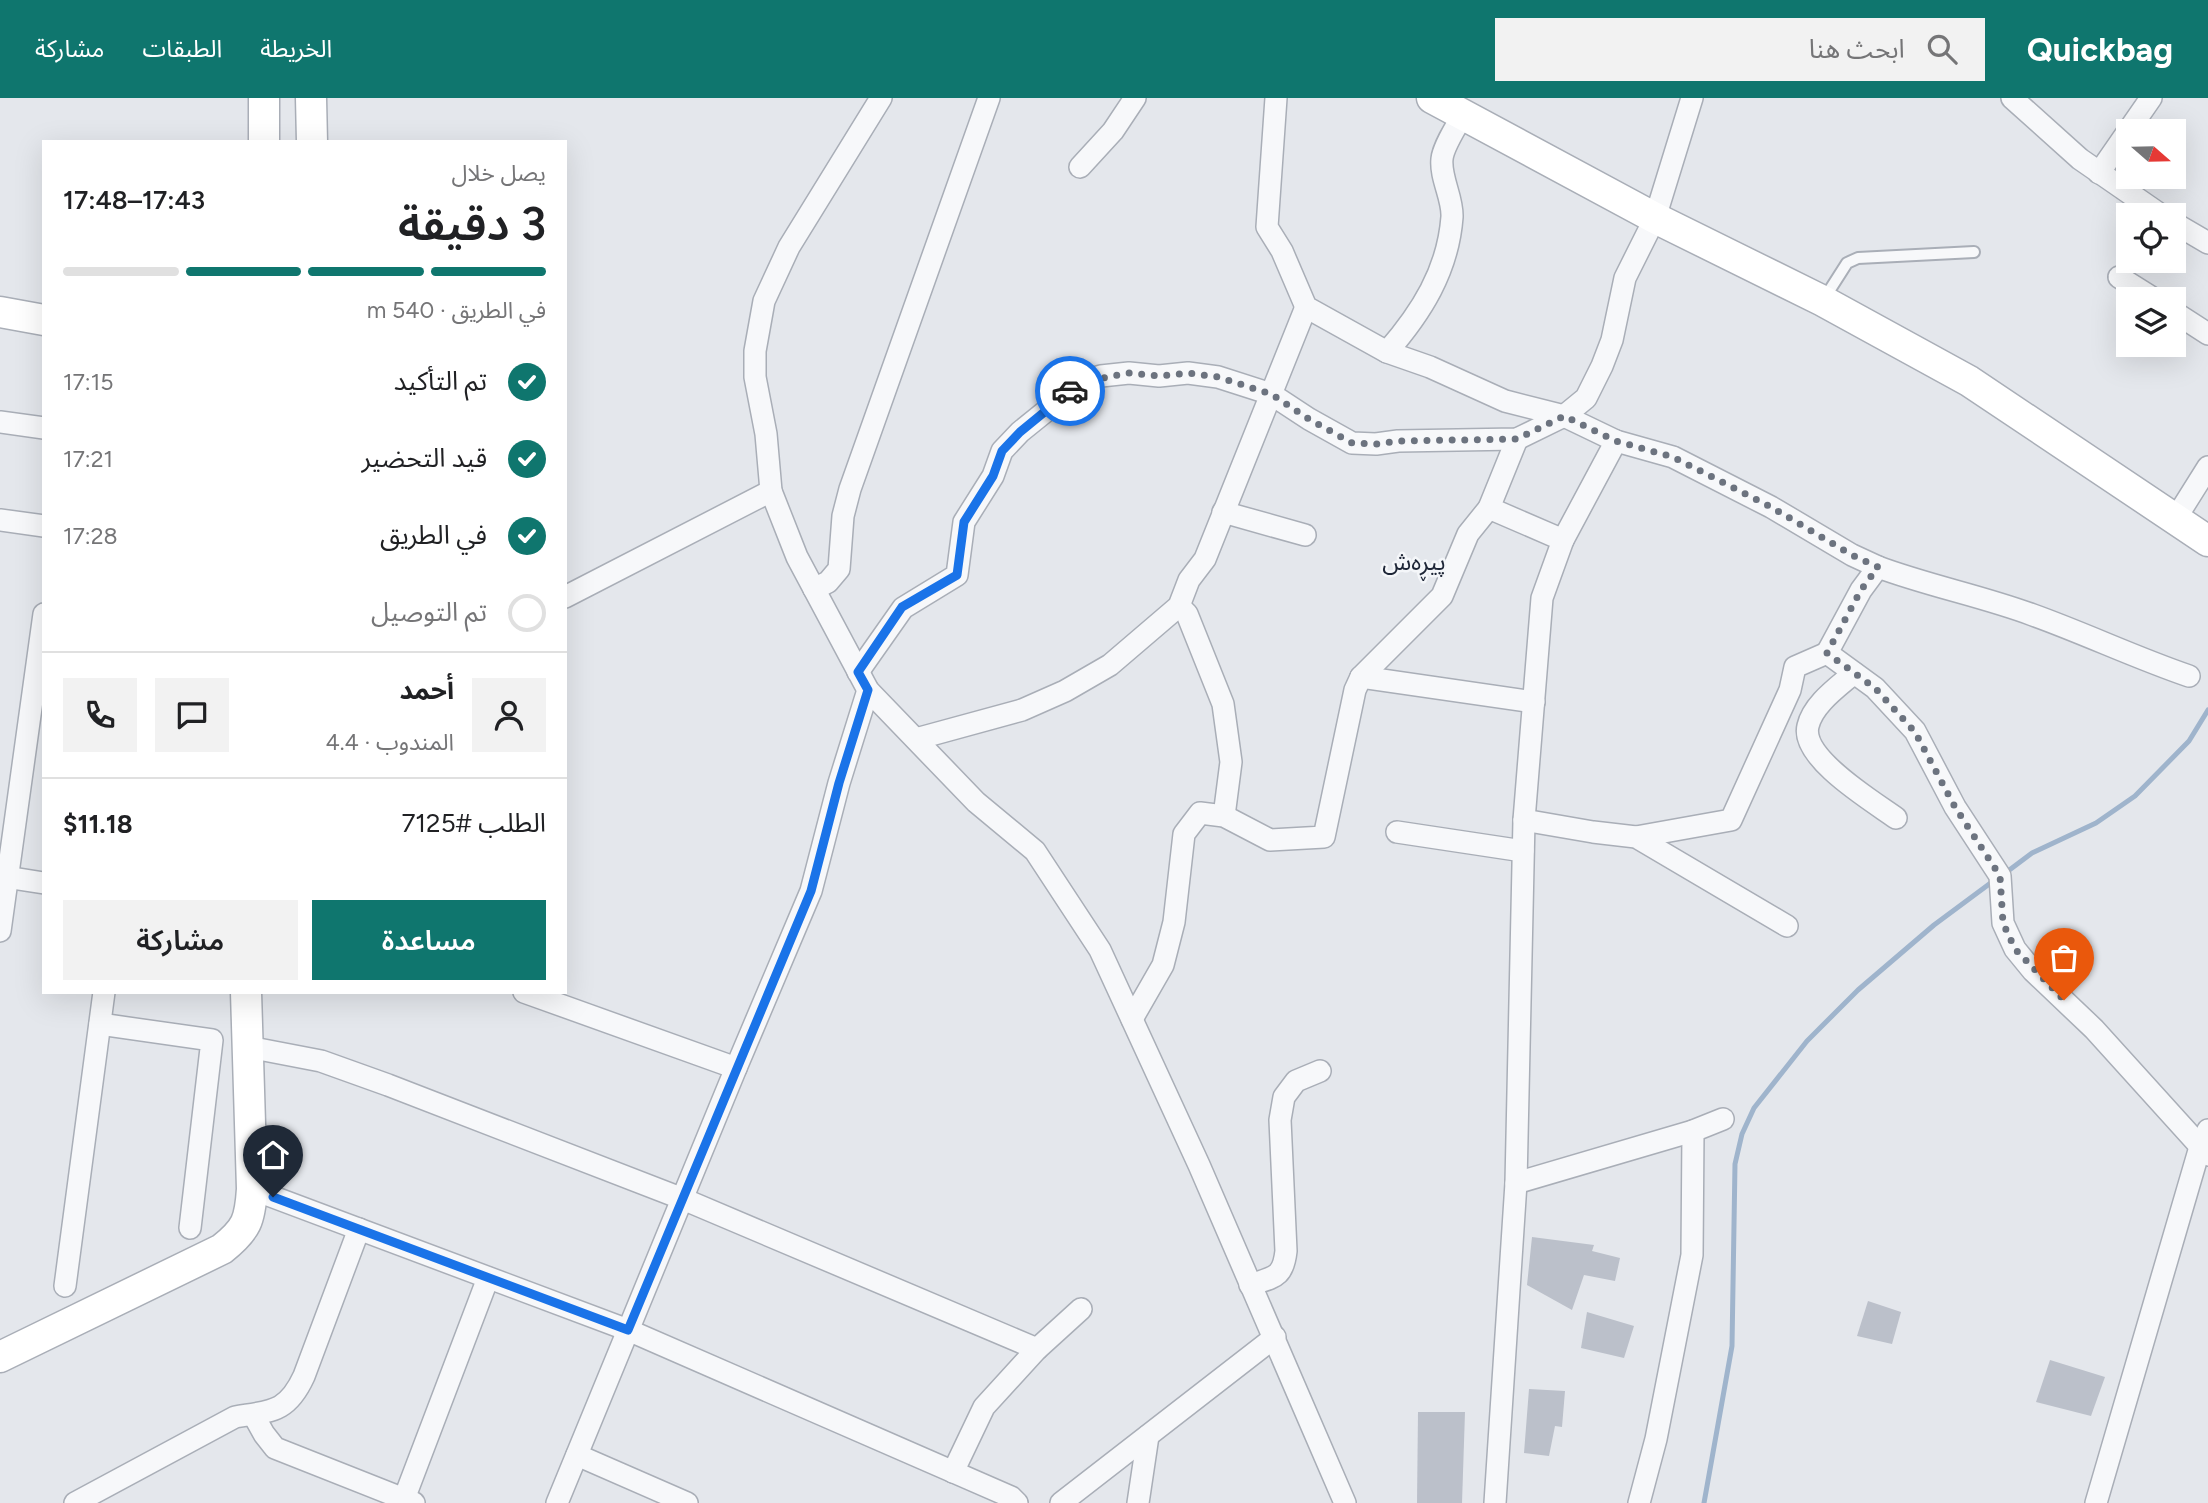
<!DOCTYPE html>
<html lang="ar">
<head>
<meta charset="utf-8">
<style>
	:root { --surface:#fff; --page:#f2f2f2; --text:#202124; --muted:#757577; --line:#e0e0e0; --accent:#0f766e }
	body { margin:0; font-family:Figtree,"Noto Sans Arabic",sans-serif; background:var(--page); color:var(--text); direction:rtl; height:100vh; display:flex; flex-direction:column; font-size:26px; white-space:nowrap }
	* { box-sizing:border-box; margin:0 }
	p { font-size:23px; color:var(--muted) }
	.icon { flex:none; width:38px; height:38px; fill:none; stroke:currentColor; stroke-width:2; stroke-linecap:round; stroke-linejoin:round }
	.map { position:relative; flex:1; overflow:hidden; direction:ltr }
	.panel { position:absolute; left:42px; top:42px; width:525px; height:854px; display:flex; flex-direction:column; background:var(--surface); border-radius:0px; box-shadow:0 7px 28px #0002; direction:rtl }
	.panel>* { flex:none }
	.needle { width:46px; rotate:110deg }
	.controls { position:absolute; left:2116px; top:21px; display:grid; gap:14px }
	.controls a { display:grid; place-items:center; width:70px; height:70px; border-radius:0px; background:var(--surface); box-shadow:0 7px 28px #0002; font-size:35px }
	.pin { position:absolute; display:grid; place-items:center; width:60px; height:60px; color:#fff; margin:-72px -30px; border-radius:50% 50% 50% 0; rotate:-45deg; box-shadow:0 0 7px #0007 }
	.pin .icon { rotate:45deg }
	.courier { position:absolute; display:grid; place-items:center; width:70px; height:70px; margin:-35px; border:5px solid #1a73e8; border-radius:50%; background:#fff; color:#222; box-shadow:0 2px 9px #0007 }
	.headline em { font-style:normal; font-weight:600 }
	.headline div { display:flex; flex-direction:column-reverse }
	.headline { display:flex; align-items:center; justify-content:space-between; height:119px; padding:0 21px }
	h1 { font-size:46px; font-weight:600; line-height:52px }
	.bar { display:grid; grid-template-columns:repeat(4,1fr); gap:10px 7px; align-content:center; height:84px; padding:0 21px }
	.bar i { height:9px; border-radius:5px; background:var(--line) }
	.bar .active { background:var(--accent) }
	.bar p { grid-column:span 4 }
	.line { display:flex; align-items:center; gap:18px; padding:0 21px; border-top:2px solid var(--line) }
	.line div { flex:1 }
	.round { display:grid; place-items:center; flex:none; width:74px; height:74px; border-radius:0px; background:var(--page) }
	ol { padding:0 21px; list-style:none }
	li { display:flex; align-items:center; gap:21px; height:77px }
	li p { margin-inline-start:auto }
	li .icon { padding:7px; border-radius:50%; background:var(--accent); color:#fff; stroke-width:4 }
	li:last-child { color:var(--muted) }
	li i { width:38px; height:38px; border:4px solid var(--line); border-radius:50% }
	.button { display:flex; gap:14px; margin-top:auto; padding:14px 21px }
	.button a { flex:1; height:80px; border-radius:0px; background:var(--accent); color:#fff; font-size:28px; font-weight:600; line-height:80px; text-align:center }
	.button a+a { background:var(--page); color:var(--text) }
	header { display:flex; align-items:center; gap:42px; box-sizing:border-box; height:98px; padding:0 35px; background:var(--accent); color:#fff }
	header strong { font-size:33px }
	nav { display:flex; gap:38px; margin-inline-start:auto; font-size:24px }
	.search { width:490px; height:63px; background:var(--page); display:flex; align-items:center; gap:18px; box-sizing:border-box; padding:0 24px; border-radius:0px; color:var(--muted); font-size:26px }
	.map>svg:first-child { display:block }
</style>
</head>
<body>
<header>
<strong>Quickbag</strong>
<div class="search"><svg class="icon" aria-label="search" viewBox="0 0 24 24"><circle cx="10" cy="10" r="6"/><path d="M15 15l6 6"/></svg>ابحث هنا</div>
<nav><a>الخريطة</a><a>الطبقات</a><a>مشاركة</a></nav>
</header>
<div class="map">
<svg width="2208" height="1405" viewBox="0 0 2208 1405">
	<rect width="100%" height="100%" fill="#e4e7ec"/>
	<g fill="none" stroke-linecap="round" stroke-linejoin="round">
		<g stroke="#9fb4cc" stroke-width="5">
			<polyline points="2004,776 2032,755 2096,725 2135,698 2189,643 2208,612"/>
			<polyline points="1704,1405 1732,1248 1735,1066 1742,1036 1754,1010 1807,943 1858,892 1934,827 1996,781"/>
		</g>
	</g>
	<g fill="#bbc0ca">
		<polygon points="1532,1139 1594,1147 1592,1153 1620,1160 1615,1183 1584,1177 1572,1212 1527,1187"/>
		<polygon points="1868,1203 1901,1214 1892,1246 1857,1238"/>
		<polygon points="1587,1214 1634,1228 1624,1260 1581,1250"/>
		<polygon points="2050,1262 2105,1279 2091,1318 2036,1304"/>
		<polygon points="1529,1291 1565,1293 1562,1329 1555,1328 1549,1358 1524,1355"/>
		<polygon points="1418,1314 1465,1314 1462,1405 1417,1405"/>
	</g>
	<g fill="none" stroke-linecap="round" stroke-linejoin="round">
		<defs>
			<polyline id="lane" points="1824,201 1847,165 1858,160 1974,154"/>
			<g id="street">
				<polyline points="881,0 789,149 764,203 755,253 755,279 766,336 771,393 797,459 868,592 976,704 1035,753 1100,852 1199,1067 1345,1405"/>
				<polyline points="1276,0 1267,129 1282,153 1306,209 1387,254 1430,269 1505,303 1564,318 1616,343 1673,359 1771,409 1852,457 1878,469"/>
				<polyline points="2012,0 2080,61 2161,117"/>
				<polyline points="1080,69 1113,33 1135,0"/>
				<polyline points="2099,75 2151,0"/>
				<polyline points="2174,125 2208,145"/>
				<polyline points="2119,179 2154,201"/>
				<polyline points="2174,214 2208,236"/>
				<path d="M 1387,254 C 1421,215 1448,173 1452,119 C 1453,100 1440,80 1442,61 C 1443,49 1457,27 1463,17"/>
				<polyline points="0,324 44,330"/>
				<polyline points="1223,414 1305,437"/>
				<polyline points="2176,420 2208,369"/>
				<polyline points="0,422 44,428"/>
				<polyline points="1563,442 1616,343"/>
				<polyline points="814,491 828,484 839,471 843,418 850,391 989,0"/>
				<polyline points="565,499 771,393"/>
				<polyline points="1179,508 1187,516 1223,606 1231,664 1224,718"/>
				<polyline points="858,574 903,510 957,477 964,424 993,378 1002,353 1020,334 1082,284 1101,278 1129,275 1159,278 1188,275 1218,279 1271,296 1309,321 1352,345 1376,346 1398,343 1517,341 1564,318 1586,300 1602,268 1612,242 1625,180 1655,120 1692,0"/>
				<path d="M 1854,575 C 1838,589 1813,606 1808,628 C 1800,660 1874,704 1896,720"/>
				<path d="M 2189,578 C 2136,560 2086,536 2033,517 C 1982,498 1929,488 1878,469 L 1861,492 L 1827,555 L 1875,590 L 1915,633 L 1955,709 L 2000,778 L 2003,825 L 2015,851 L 2033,873 L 2094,931 L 2208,1057"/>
				<polyline points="1361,579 1534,604"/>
				<polyline points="916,641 1022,612 1065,593 1110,567 1179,508 1189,482 1205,461 1306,209"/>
				<polyline points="1524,722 1593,734 1636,739 1787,828"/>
				<polyline points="1397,734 1523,753"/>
				<polyline points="1636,739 1731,722 1790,592 1795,569 1827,555"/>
				<polyline points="0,778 44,785"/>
				<polyline points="0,833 44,516"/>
				<polyline points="524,894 736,970"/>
				<polyline points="1132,921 1163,867 1174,824 1184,736 1200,715 1224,718 1270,742 1324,739 1355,592 1361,579 1442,498 1468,436 1489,410"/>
				<polyline points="100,926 212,942 190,1130"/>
				<polyline points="248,949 321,963 388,987 683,1101 1037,1251"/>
				<polyline points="1516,1085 1693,1033 1723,1021"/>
				<polyline points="252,1091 628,1232 1011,1399 1017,1405"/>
				<path d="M 1250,1187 C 1274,1179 1283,1180 1286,1153 L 1280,1022 L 1284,999 L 1296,983 L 1320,973"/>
				<polyline points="65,1188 104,894"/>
				<polyline points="254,1318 264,1336 275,1350 414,1405"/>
				<polyline points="577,1357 687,1405"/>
				<polyline points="953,1374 984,1309 1037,1251 1081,1211"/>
				<polyline points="404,1401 488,1180"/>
				<path d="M 75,1405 L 235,1319 C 271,1313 287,1315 304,1278 L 359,1131"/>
				<polyline points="557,1405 736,970 811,793 839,685 868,592"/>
				<polyline points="1061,1405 1275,1239"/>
				<polyline points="1138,1405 1148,1338"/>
				<polyline points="1495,1405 1516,1085 1524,722 1542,500 1563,442 1489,410 1517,341"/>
				<polyline points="1639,1405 1656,1341 1692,1157 1693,1033"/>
				<polyline points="2096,1405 2200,1049 2208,1032"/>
			</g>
			<g id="secondary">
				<polyline points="264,0 264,44"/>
				<polyline points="311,0 312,44"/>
				<polyline points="1432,0 1655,120 1823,203 1969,283 2208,443"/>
				<polyline points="0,214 44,222"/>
				<path d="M 0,1259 L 222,1151 C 247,1131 250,1122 252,1091 L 246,894"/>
			</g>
		</defs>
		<use href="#lane" stroke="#a9aeb7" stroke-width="14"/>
		<use href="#street" stroke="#a9aeb7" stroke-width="24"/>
		<use href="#secondary" stroke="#a9aeb7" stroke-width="33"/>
		<use href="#lane" stroke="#f7f8fa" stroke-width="10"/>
		<use href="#street" stroke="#f7f8fa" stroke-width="21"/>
		<use href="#secondary" stroke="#fff" stroke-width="30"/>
	</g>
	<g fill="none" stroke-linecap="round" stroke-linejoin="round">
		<polyline stroke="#6c737f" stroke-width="7" stroke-dasharray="0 12.6" points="1070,293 1082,284 1129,275 1159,278 1188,275 1218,279 1271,296 1309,321 1352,345 1376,346 1398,343 1517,341 1564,318 1616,343 1673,359 1771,409 1852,457 1878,469 1861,492 1827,555 1875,590 1915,634 1955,709 2000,778 2003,825 2015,851 2064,902"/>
		<polyline stroke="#1a73e8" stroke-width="9" points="273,1099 628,1232 811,793 839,685 868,592 858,574 902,509 957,477 964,424 993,378 1002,353 1020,334 1070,293"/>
	</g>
	<g text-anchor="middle" stroke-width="5" stroke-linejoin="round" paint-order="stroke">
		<g font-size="24" fill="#1d2536" stroke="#f4f6f9">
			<text x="1414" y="472">پیڕەش</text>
		</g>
	</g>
</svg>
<div class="controls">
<a><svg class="needle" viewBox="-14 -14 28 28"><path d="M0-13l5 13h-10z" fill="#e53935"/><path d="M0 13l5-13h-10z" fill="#757577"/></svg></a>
<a><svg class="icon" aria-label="locate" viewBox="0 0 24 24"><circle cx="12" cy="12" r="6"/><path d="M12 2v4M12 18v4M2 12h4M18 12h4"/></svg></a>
<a><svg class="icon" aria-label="layers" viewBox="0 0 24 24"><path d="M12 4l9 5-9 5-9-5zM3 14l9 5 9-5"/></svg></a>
</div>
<div class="pin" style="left:2064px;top:902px;background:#ea580c"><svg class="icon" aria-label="bag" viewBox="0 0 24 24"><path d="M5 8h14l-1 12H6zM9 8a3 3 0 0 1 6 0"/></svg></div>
<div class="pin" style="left:273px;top:1099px;background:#1f2937"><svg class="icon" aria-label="home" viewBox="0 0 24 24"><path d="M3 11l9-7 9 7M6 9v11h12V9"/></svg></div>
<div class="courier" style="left:1070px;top:293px"><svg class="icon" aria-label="car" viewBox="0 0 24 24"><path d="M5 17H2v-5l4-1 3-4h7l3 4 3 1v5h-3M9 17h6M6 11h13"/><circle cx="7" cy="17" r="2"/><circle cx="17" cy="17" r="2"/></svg></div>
<section class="panel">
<div class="headline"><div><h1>3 دقيقة</h1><p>يصل خلال</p></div><em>17:43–17:48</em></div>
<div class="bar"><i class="active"></i><i class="active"></i><i class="active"></i><i></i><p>في الطريق · 540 m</p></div>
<ol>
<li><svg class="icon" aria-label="check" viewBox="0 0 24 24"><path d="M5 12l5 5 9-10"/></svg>تم التأكيد<p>17:15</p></li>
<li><svg class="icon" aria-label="check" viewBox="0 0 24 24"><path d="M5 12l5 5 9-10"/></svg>قيد التحضير<p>17:21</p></li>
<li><svg class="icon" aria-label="check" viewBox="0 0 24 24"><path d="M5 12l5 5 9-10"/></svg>في الطريق<p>17:28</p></li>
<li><i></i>تم التوصيل</li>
</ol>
<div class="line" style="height:126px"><a class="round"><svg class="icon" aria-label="person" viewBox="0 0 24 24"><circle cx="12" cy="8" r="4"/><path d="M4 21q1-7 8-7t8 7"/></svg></a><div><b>أحمد</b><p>المندوب · 4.4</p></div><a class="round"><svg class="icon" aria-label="chat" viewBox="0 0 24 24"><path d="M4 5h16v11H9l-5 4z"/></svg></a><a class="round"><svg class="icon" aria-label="phone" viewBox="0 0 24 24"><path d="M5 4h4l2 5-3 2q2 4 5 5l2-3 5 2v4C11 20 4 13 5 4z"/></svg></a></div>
<div class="line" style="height:91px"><div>الطلب #7125</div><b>$11.18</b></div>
<div class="button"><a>مساعدة</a><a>مشاركة</a></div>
</section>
</div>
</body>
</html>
